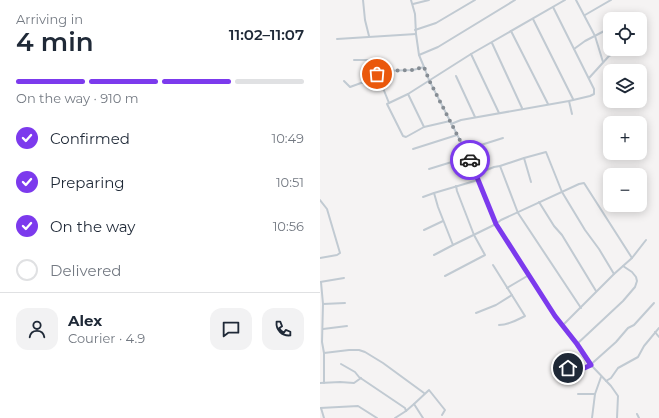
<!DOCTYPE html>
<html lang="en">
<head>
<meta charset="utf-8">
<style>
	:root { --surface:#fff; --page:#f2f2f3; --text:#1f2937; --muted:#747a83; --line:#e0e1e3; --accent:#7c3aed }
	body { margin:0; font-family:Montserrat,sans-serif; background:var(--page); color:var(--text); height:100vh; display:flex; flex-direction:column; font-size:15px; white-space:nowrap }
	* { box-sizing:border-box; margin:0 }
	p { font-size:13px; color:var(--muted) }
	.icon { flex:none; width:22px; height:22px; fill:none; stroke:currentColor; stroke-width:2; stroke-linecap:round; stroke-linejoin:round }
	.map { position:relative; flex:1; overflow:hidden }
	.panel { display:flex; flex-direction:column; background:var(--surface); width:320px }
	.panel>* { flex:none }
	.fabs { position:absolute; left:283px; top:12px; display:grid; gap:8px }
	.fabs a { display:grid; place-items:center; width:44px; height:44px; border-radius:8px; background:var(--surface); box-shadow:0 2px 10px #0003; font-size:20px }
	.pin { position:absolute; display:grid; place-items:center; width:34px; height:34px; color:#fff; margin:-17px; border:2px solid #fff; border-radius:50%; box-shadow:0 1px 4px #0007 }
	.courier { position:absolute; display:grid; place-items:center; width:40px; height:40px; margin:-20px; border:3px solid #7c3aed; border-radius:50%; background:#fff; color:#222; box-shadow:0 1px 5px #0007 }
	.headline em { font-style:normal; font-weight:600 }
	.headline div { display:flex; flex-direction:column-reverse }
	.headline { display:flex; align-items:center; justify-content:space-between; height:68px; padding:0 16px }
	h1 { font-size:26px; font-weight:600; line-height:30px }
	.bar { display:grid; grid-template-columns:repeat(4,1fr); gap:6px 4px; align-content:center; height:48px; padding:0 16px }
	.bar i { height:5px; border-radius:3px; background:var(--line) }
	.bar .active { background:var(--accent) }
	.bar p { grid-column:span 4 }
	.line { display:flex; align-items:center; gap:10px; padding:0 16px; border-top:1px solid var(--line) }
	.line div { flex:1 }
	.round { display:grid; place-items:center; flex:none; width:42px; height:42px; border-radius:12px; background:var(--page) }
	ol { padding:0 16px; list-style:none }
	li { display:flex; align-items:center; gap:12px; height:44px }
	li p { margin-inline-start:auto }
	li .icon { padding:4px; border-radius:50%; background:var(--accent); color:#fff; stroke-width:4 }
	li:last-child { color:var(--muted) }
	li i { width:22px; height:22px; border:2px solid var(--line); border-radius:50% }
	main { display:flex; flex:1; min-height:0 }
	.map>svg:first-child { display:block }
</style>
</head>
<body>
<main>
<section class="panel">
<div class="headline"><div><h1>4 min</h1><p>Arriving in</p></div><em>11:02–11:07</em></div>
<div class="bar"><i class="active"></i><i class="active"></i><i class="active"></i><i></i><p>On the way · 910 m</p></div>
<ol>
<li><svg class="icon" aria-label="check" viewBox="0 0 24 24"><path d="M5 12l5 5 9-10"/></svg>Confirmed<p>10:49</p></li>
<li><svg class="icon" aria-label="check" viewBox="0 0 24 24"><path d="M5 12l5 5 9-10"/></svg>Preparing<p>10:51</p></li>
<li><svg class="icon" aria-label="check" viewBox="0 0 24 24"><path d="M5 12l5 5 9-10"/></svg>On the way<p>10:56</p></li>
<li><i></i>Delivered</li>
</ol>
<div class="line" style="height:72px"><a class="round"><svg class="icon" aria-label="person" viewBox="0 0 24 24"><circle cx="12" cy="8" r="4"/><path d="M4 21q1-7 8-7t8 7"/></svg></a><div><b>Alex</b><p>Courier · 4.9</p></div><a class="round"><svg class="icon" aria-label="chat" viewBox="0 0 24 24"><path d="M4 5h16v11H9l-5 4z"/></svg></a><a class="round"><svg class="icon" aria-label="phone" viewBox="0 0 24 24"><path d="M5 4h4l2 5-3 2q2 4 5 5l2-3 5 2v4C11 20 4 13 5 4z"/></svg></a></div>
</section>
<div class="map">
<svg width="339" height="418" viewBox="0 0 339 418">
	<rect width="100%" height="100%" fill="#f5f3f3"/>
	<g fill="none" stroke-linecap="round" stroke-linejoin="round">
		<g stroke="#c1cad2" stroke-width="2">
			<polyline points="43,0 45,20 49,36"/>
			<polyline points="91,0 95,14 96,34 99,55 104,67 109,80 145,150 176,224 235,316 249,335 257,344 271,365 291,386 298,396 297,418"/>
			<polyline points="256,0 275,36 283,62"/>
			<polyline points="93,4 109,0"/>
			<polyline points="265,15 291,0"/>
			<polyline points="213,19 253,99"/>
			<polyline points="95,30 116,23 155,0"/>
			<polyline points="191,31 228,104"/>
			<polyline points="17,39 96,34"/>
			<polyline points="172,43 202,108"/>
			<polyline points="254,49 265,41 290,28"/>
			<polyline points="151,54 179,113"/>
			<polyline points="99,55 118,47 195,0"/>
			<polyline points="34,60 50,60 55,68 61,71"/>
			<polyline points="55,68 69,103 67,104 83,136 86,137 104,127 130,121"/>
			<polyline points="57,74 61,71 93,70 104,67"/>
			<polyline points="136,76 155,117"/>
			<polyline points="269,78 289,56 293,54"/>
			<polyline points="24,81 30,87 41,83 60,81"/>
			<polyline points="88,94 104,127"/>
			<polyline points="249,101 252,114"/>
			<polyline points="69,103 88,94 151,54 245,0"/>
			<polyline points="131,124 141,120 249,101 270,96 274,94 274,89 233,7"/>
			<polyline points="93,149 137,135"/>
			<polyline points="145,150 183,138"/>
			<polyline points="204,158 211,182"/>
			<polyline points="180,166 198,213 261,308"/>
			<polyline points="109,169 148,157"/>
			<polyline points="155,172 164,171 174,167 180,166 204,158 226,152 242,192 265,230 279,249 294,274"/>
			<polyline points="158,180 114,193 118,207 133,245 176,224 181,220 259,184 264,183 312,258"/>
			<polyline points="103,197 114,193"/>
			<polyline points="0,200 7,209 20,253 17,255 0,258"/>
			<polyline points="219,202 234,226 242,235 276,291"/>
			<polyline points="104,230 123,221"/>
			<polyline points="114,255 133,245"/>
			<path d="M 173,265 L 205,316 C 197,320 189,325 179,325"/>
			<polyline points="125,276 165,255 154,235 137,191 136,186"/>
			<polyline points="0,282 24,278"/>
			<polyline points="1,282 3,304 25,303"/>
			<polyline points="187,288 209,275"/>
			<polyline points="3,304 2,342 4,353 4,383"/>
			<polyline points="156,313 176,305 192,295"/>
			<polyline points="242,326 294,274 312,258 326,240"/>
			<polyline points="3,329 27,326"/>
			<polyline points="335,332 339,337"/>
			<polyline points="257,344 303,301 315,287 317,281 316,277 312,272 303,266"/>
			<polyline points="4,353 29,350 39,350 45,352 63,363 104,393"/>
			<polyline points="21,364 35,372 39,377 85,408 86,411 94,404"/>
			<polyline points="248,368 262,369 268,367 296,342 308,328 314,325 334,303"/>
			<polyline points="286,381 291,378 298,368 318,357 324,346 339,328"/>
			<polyline points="0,383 20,382 34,383 41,378"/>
			<polyline points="258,394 275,394 272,418"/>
			<polyline points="275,394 281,377"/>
			<polyline points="0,408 38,406 57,418"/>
			<polyline points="1,408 4,418"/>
			<polyline points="317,414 319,418"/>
			<polyline points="75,418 86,411"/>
			<polyline points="103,418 94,404 109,390 125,410 122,415"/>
		</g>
	</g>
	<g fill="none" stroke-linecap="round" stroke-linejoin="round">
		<polyline stroke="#868d94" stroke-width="4" stroke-dasharray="0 7.2" points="57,74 61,71 93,70 104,67 109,80 150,160"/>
		<polyline stroke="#7c3aed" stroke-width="5" points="150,160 176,224 235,316 257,344 271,365 262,369 248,368"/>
	</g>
</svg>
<div class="fabs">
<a><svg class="icon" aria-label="locate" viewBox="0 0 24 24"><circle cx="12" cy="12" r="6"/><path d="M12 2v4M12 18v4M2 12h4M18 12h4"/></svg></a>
<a><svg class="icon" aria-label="layers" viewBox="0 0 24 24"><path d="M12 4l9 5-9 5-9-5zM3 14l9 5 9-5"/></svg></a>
<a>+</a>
<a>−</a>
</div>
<div class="pin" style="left:57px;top:74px;background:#ea580c"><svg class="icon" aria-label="bag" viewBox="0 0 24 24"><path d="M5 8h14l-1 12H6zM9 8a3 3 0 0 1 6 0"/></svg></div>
<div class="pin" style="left:248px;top:368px;background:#1f2937"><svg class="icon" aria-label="home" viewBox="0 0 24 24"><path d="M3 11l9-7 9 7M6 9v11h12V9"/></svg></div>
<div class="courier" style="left:150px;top:160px"><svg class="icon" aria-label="car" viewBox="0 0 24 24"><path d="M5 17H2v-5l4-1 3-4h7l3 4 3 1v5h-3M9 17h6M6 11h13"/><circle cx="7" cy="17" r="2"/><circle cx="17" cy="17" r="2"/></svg></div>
</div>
</main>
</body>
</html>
